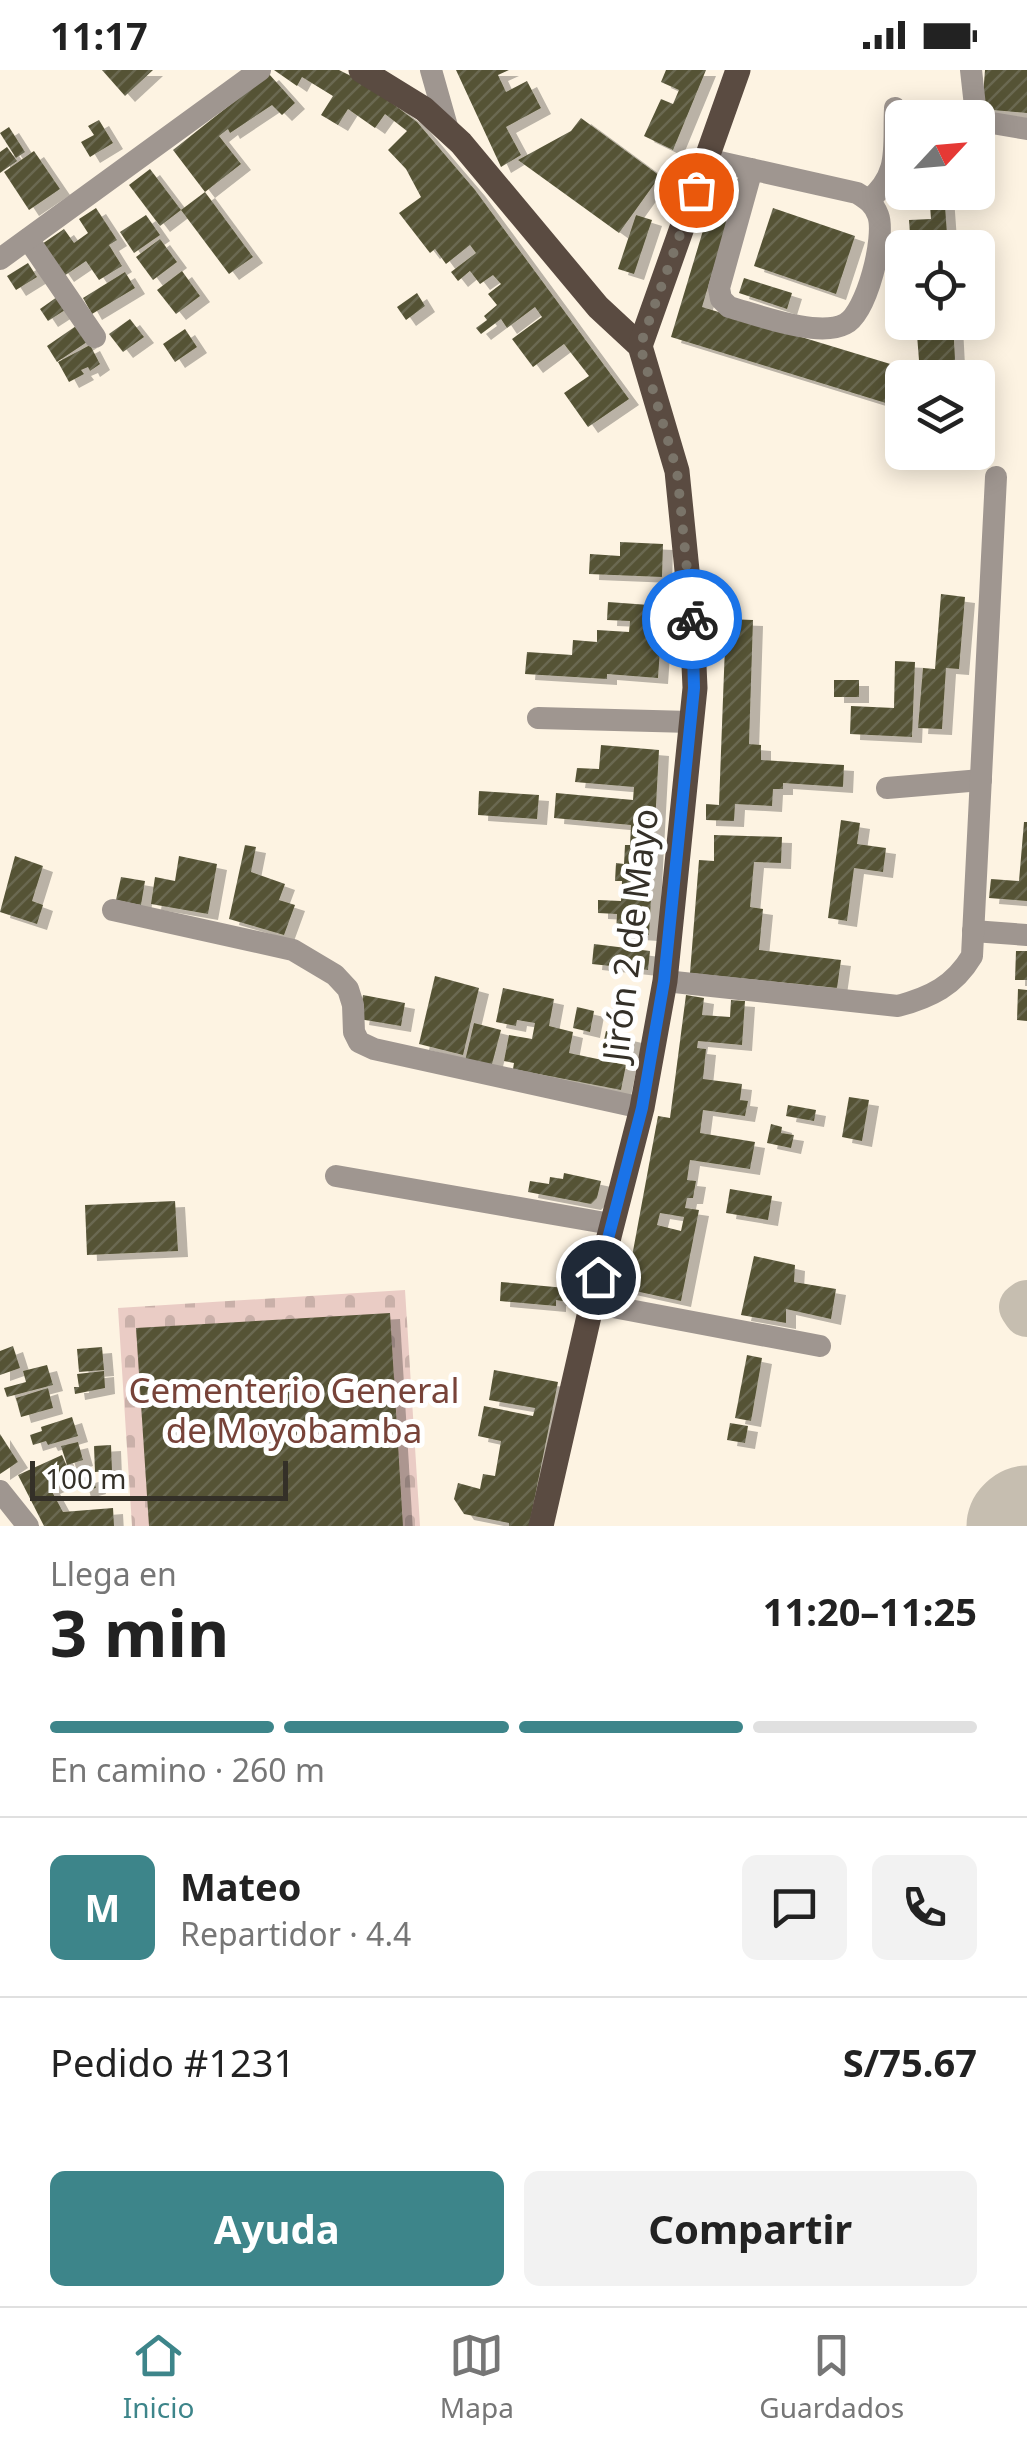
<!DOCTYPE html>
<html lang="es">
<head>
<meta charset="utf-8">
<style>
	:root { --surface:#fff; --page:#f2f2f2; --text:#222; --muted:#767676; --line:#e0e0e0; --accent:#3d858a }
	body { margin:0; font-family:"Noto Sans",sans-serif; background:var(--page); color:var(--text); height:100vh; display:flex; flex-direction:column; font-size:38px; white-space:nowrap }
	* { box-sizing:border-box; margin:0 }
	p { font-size:32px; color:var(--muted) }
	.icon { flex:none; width:55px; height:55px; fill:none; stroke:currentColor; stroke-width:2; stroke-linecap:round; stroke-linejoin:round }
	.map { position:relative; height:1456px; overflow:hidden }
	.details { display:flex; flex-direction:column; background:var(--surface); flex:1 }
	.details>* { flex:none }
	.needle { width:65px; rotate:64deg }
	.controls { position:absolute; left:885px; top:30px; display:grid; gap:20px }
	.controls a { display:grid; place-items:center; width:110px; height:110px; border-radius:15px; background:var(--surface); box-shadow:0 5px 25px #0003; font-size:50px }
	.scale { position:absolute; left:30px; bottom:25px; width:258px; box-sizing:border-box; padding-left:10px; border:5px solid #343028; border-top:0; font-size:28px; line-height:35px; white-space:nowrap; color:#343028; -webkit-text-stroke:8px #fff; paint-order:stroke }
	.pin { position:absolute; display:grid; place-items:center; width:85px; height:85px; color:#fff; margin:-42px; border:5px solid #fff; border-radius:50%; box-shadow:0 2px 10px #0007 }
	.courier { position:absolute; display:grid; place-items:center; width:100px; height:100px; margin:-50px; border:8px solid #1a73e8; border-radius:50%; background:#fff; color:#222; box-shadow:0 2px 12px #0007 }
	.headline em { font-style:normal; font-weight:700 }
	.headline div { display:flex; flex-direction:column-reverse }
	.headline { display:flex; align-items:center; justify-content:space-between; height:170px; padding:0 50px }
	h1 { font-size:65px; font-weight:700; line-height:75px }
	.bar { display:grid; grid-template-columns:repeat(4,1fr); gap:15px 10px; align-content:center; height:120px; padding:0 50px }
	.bar i { height:12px; border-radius:8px; background:var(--line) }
	.bar .selected { background:var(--accent) }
	.bar p { grid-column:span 4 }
	.line { display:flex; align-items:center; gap:25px; padding:0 50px; border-top:2px solid var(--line) }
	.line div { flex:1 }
	.round { display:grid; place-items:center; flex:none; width:105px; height:105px; border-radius:15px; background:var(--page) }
	.cta { display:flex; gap:20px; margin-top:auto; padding:20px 50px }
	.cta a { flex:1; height:115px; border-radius:15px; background:var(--accent); color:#fff; font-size:40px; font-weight:700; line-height:115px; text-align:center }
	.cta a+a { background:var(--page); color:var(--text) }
	.status { display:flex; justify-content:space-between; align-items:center; height:70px; padding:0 50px; background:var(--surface); direction:ltr }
	.status svg { height:28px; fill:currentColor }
	.dock { display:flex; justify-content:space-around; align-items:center; height:140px; border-top:2px solid var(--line); background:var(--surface); font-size:28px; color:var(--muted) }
	.dock a { display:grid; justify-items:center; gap:5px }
	.dock .selected { color:var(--accent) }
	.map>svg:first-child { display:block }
</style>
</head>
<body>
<div class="status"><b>11:17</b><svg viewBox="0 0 49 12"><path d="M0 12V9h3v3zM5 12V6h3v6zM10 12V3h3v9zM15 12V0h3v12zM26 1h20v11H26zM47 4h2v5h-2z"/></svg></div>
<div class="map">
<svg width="1027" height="1456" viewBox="0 0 1027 1456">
	<defs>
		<pattern id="cemetery-stones" width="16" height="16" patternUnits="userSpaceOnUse" patternTransform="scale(2.5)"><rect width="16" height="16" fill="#eaccc5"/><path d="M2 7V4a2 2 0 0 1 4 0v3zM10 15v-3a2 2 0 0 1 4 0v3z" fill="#c9b0a9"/></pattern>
		<pattern id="building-hatch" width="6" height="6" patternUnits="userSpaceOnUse" patternTransform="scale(2.5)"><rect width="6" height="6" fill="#555336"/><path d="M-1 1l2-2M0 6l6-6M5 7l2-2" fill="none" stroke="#6b6951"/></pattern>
		<filter id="shadow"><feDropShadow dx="10" dy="6" stdDeviation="0" flood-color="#0004"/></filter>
	</defs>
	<rect width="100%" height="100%" fill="#fdf3e2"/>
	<polygon fill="url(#cemetery-stones)" points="405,1220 420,1456 132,1456 118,1238"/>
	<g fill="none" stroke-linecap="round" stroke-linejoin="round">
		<polyline stroke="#c6beb0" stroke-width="48" points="1027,1234 1023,1237 1027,1243"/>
		<polyline stroke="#c6beb0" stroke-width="115" points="1024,1456 1027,1453"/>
	</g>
	<g fill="url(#building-hatch)" fill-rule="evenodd" filter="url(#shadow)">
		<polygon points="102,0 153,0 125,26"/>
		<polygon points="274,0 339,0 365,13 417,52 475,120 629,329 588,357 564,323 589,306 564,274 533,297 512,269 542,247 535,237 507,258 501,249 481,264 476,258 487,250 484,246 497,235 488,224 501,214 493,205 480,214 470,201 458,211 451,202 476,183 470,175 446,194 435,179 430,183 399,143 421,127 406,99 388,80 407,61 385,44 375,58 348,39 338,55 321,45 333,26 302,7 297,16"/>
		<polygon points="456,0 509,0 498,5 506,22 527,11 541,38 506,57 521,85 501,97"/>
		<polygon points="666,0 706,0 673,80 644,66 661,29 673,34 679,20 661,12"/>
		<polygon points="985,0 1027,0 1027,43 982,39"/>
		<polygon points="269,4 295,33 282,45 272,35 230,63 228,59 219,66 241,94 205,122 173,80"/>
		<polygon points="581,48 660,106 619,163 518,90 571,61"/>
		<polygon points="99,50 113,73 90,87 81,72 94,65 88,56"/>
		<polygon points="9,57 25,82 16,88 0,63"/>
		<polygon points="7,77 17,91 0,103 0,82"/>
		<polygon points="34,81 60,119 29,140 4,102"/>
		<polygon points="150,99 181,140 160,156 129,115"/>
		<polygon points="720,104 740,110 702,237 920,303 916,252 953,252 956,308 902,308 902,338 671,267"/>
		<polygon points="205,122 253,187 229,204 181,140"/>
		<polygon points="929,122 944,122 948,178 911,178 909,150 931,149"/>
		<polygon points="96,138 117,170 109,175 122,196 99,210 86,191 64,206 42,174 64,159 74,173 88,163 79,149"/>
		<polygon points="773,138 855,166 836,224 754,196"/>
		<polygon points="146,145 160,165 134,183 120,162"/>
		<polygon points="636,145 652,150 634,204 618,199"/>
		<polygon points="160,169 177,192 153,210 136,187"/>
		<polygon points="28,193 37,207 16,220 7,206"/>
		<polygon points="182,201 200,226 176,244 157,220"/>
		<polygon points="125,202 135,218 92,244 83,228"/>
		<polygon points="744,208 792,223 787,239 739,223"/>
		<polygon points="417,223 425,236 406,250 397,237"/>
		<polygon points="57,227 65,240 48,251 40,239"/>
		<polygon points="130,249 144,267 123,282 109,264"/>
		<polygon points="76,256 87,272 57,292 47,276"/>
		<polygon points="185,259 197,277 175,292 163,274"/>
		<polygon points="90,275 100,294 90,301 88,297 81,300 84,304 69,312 58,292"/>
		<polygon points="620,472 663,474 662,507 589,504 590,484 620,486"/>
		<polygon points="941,524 965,527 959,599 946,598 942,659 918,658 923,598 935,599"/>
		<polygon points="608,532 663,536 658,608 607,604 607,609 525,604 527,582 572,585 573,570 597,572 597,560 629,562 630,551 607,550"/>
		<polygon points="726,549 753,550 749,674 761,675 761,690 844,695 843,717 783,713 783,719 773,719 772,736 735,734 734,751 706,750 706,734 719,735"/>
		<polygon points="895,591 915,592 912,667 850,664 851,636 894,638"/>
		<rect x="834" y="610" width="25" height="17"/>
		<polygon points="601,675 659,680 649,865 616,863 617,844 598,843 598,830 621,831 622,811 615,811 616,793 624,794 625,775 630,775 631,755 554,748 556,723 633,730 634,717 575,712 577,698 599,699"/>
		<polygon points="479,721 539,725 537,749 478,745"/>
		<polygon points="841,750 860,753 857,774 886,778 883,802 854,798 847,851 828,848"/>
		<polygon points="1024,752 1027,752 1027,831 989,828 991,809 1019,811"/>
		<polygon points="714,765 782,767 781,793 754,792 750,837 763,839 759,880 841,890 837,918 690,903 699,790 714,791"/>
		<polygon points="245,775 256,777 251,802 285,814 279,830 295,835 284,865 229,849"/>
		<polygon points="15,786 43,796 32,831 43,835 37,854 0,842"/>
		<polygon points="179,786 217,794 208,844 151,834 155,807 175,811"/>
		<polygon points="121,807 145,811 141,835 116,830"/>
		<polygon points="594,874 650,881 648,900 592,894"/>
		<polygon points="1016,881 1027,881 1027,910 1015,910"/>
		<polygon points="435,906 479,918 463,985 419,974"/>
		<polygon points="503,918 554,929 549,956 573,962 569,983 626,995 621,1020 513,999 514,993 504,991 509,965 532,969 535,953 517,950 516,956 496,952"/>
		<polygon points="1018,919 1027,920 1027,951 1017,950"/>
		<polygon points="363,925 405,933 401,956 359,949"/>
		<path d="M 686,925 L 704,928 L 702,945 L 730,947 L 731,930 L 745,931 L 742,975 L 698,971 L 697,978 L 706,979 L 703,1009 L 742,1014 L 740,1030 L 748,1031 L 745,1046 L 703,1040 L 700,1063 L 755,1072 L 750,1099 L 690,1090 L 687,1110 L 696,1111 L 693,1128 L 687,1128 L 685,1138 L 699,1140 L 681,1231 L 626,1219 L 658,1046 L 670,1048 ZM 660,1143 L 684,1147 L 681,1161 L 657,1155 Z"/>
		<polygon points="577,937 594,941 590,962 573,958"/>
		<polygon points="474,953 501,960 491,998 465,991"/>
		<polygon points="606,961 632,967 628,986 602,980"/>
		<polygon points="849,1027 869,1030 862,1071 842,1067"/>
		<polygon points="788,1035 816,1040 814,1051 786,1046"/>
		<polygon points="771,1054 782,1057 781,1063 794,1065 791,1078 767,1073"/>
		<polygon points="564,1103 601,1111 597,1128 591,1134 528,1122 530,1111 549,1114 550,1107 563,1109"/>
		<polygon points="730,1119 772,1126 768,1150 726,1143"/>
		<polygon points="175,1131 178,1181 87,1185 85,1135"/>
		<polygon points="754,1186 795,1195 794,1212 836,1219 831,1249 786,1239 786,1253 741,1245"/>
		<polygon points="501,1212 576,1219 574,1233 556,1230 556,1236 500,1231"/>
		<polygon points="390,1243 403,1456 149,1456 136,1258"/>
		<polygon points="13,1276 20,1298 0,1305 0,1281"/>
		<polygon points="102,1277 104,1300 79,1302 77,1279"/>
		<polygon points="747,1285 762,1288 751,1351 735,1348"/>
		<polygon points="47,1295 53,1315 7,1327 4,1318 26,1312 23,1301"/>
		<polygon points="494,1300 558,1312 529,1456 509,1456 509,1453 464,1444 454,1429 458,1413 480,1419 483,1404 495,1406 501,1371 478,1366 484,1336 533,1346 535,1338 489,1330"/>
		<polygon points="104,1301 105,1318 75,1324 74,1317 79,1317 77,1304"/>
		<polygon points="48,1318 53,1338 21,1347 16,1328"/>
		<polygon points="72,1347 78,1366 48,1375 46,1371 33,1375 30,1365 42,1361 41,1357"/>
		<polygon points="730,1353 748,1356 745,1373 727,1370"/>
		<polygon points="0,1364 18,1392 0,1404"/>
		<polygon points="78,1372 83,1390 67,1395 61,1376"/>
		<polygon points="111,1375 112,1401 95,1402 94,1376"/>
		<polygon points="62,1385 72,1408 50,1418 63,1442 113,1438 114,1456 44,1456 18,1405"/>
		<polygon points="92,1405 96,1418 81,1422 78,1409"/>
	</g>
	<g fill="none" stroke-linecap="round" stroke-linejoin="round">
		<g stroke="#9f9690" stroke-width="22">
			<polyline points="431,0 448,60"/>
			<polyline points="971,0 976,45 986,52 1027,59"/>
			<path d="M 706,89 L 857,123 C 867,129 874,134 878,145 C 886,166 867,243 845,254 C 818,268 758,245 729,237 L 721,229 L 719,218 L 752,99"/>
			<path d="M 869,130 C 901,103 893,77 895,38"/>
			<polyline points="28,169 95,267"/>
			<polyline points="0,189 260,0"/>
			<polyline points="538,648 691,652"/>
			<polyline points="887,718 981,710"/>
			<polyline points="113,840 293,880 335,905 348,919 353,935 354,962 359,972 374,979 642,1038"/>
			<polyline points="973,861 1027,865"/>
			<path d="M 665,911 L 898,936 C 931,927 954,916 972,886 L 996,407"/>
			<polyline points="336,1106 611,1154"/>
			<polyline points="592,1233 820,1276"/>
			<polyline points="0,1421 28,1456"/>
		</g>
		<g stroke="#5a4b41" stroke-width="25">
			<polyline points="361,0 424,39 461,73 598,237 640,276 677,401 692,550 695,618 665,911 642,1038 592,1233 541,1456"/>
			<polyline points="640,276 738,0"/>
		</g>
	</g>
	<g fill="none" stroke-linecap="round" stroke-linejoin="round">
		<polyline stroke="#7a7469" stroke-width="10" stroke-dasharray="0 18" points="692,549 677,401 640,276 696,120"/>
		<polyline stroke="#1a73e8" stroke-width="12" points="598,1207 642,1038 664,911 694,618 692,549"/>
	</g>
	<g text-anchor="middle" stroke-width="10" stroke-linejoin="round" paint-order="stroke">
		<g font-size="35" fill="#343028" stroke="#fff">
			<text transform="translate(631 865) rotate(-83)" y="12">Jirón 2 de Mayo</text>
		</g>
		<g font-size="35" fill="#784339" stroke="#fff">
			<text x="294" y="1333">Cementerio General<tspan x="294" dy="40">de Moyobamba</tspan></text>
		</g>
	</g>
</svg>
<div class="controls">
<a><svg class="needle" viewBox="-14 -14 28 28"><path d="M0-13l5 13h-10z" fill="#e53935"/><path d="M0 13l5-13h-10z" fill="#767676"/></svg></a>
<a><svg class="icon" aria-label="locate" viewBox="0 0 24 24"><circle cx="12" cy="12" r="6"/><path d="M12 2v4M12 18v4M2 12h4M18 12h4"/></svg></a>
<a><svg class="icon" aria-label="layers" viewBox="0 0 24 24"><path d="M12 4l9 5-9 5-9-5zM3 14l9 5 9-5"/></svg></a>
</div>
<div class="scale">100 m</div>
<div class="pin" style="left:696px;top:120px;background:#ea580c"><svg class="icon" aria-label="bag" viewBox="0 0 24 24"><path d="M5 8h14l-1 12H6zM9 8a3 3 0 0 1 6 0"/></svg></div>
<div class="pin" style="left:598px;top:1207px;background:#1f2937"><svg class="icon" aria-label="home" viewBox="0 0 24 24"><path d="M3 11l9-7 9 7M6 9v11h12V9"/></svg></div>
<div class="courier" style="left:692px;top:549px"><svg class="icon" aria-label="bike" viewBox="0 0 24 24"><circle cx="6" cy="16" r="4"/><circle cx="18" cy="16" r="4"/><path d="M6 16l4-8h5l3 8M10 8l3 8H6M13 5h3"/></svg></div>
</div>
<section class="details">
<div class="headline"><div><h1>3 min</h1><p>Llega en</p></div><em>11:20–11:25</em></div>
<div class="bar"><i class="selected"></i><i class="selected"></i><i class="selected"></i><i></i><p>En camino · 260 m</p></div>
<div class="line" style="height:180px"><b class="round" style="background:var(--accent);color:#fff">M</b><div><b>Mateo</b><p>Repartidor · 4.4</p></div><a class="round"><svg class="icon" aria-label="chat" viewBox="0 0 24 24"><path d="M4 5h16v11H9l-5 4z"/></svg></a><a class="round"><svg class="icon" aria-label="phone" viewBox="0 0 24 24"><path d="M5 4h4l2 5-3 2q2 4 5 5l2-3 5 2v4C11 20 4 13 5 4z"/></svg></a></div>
<div class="line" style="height:130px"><div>Pedido #1231</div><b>S/75.67</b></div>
<div class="cta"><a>Ayuda</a><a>Compartir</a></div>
</section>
<nav class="dock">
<a class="selected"><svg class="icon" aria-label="home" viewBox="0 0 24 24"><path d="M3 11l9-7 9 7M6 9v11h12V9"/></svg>Inicio</a>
<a><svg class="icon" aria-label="map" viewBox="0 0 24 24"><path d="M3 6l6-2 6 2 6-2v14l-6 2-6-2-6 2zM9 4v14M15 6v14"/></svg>Mapa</a>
<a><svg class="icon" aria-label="saved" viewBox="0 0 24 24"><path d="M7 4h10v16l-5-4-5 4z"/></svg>Guardados</a>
</nav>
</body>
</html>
